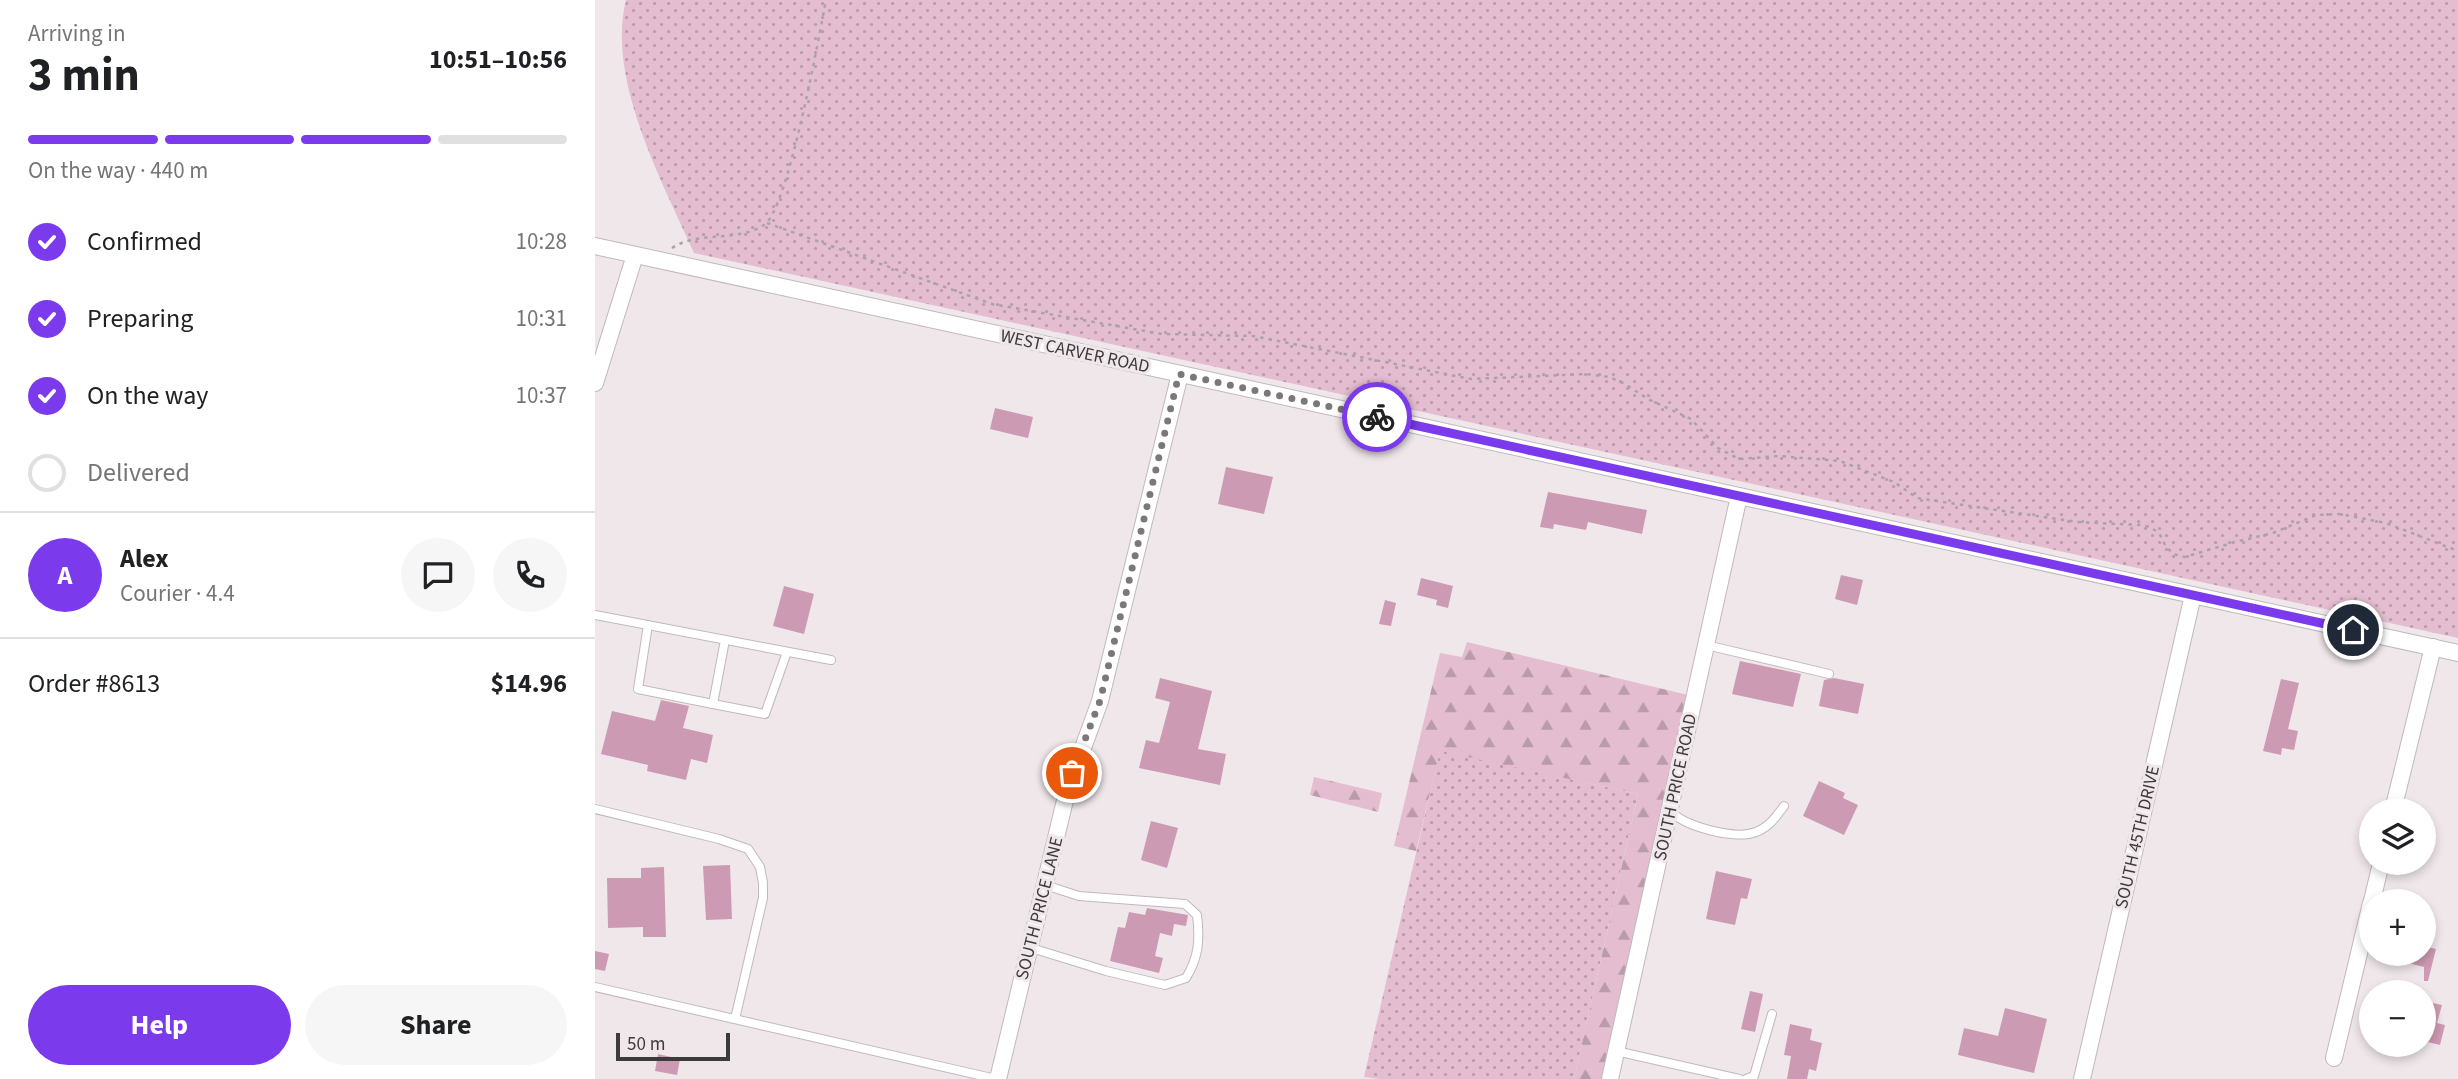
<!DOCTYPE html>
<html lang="en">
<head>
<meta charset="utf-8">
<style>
	:root { --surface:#fff; --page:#f6f6f6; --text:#202124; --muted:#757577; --line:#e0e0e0; --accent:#7c3aed }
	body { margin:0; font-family:"Source Sans 3",sans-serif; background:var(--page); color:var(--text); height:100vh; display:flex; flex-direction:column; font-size:26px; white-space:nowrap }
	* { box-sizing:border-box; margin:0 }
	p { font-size:23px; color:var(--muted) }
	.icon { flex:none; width:38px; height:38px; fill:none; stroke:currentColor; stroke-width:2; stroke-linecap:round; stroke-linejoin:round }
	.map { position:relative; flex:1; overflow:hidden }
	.panel { display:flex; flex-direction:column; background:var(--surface); width:595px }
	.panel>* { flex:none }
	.buttons { position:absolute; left:1764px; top:798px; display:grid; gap:14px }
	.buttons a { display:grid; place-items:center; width:77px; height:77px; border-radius:50%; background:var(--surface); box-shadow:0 4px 10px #0003; font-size:35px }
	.scale { position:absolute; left:21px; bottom:18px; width:114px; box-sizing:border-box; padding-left:7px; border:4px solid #3d3a3b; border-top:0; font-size:19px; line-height:24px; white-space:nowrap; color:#3d3a3b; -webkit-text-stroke:5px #f0e7eb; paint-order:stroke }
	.pin { position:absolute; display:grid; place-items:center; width:60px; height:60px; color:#fff; margin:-30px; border:4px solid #fff; border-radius:50%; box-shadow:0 2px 7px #0007 }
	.courier { position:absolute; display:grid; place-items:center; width:70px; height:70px; margin:-35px; border:5px solid #7c3aed; border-radius:50%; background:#fff; color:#222; box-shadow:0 2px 9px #0007 }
	.headline em { font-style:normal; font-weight:700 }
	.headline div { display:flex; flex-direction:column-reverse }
	.headline { display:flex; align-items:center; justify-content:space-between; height:119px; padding:0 28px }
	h1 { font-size:46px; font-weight:700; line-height:52px }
	.bar { display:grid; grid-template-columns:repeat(4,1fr); gap:10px 7px; align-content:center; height:84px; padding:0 28px }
	.bar i { height:9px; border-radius:5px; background:var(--line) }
	.bar .selected { background:var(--accent) }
	.bar p { grid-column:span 4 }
	.line { display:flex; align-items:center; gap:18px; padding:0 28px; border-top:2px solid var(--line) }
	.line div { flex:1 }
	.round { display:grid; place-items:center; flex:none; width:74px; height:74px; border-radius:37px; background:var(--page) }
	ol { padding:0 28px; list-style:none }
	li { display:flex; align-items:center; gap:21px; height:77px }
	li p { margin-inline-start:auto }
	li .icon { padding:7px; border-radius:50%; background:var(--accent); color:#fff; stroke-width:4 }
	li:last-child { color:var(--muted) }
	li i { width:38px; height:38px; border:4px solid var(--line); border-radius:50% }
	.button { display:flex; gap:14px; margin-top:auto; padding:14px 28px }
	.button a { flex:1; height:80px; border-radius:42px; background:var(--accent); color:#fff; font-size:28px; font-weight:700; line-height:80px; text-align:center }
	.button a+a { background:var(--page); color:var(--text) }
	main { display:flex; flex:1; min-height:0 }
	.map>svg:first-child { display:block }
</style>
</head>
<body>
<main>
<section class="panel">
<div class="headline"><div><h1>3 min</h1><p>Arriving in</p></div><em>10:51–10:56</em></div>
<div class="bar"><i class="selected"></i><i class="selected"></i><i class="selected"></i><i></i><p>On the way · 440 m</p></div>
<ol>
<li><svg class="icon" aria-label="check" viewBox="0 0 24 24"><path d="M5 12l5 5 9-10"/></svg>Confirmed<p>10:28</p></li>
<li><svg class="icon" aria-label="check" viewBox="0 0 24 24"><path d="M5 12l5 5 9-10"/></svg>Preparing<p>10:31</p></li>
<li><svg class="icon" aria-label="check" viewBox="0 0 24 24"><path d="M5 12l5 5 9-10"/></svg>On the way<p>10:37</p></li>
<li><i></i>Delivered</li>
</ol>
<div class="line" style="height:126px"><b class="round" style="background:var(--accent);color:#fff">A</b><div><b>Alex</b><p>Courier · 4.4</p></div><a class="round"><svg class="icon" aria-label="chat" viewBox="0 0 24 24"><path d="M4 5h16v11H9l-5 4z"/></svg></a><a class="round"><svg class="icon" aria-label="phone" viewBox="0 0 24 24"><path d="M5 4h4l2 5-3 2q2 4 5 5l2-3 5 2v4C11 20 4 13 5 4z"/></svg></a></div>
<div class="line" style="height:91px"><div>Order #8613</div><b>$14.96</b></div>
<div class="button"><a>Help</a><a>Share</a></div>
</section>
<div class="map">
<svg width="1863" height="1079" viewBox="0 0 1863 1079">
	<defs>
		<pattern id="grass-dots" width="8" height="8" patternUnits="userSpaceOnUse" patternTransform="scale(1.75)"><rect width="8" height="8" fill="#e4bed0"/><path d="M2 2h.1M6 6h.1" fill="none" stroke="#ba9baa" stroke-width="1.8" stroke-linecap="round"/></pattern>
		<pattern id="forest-firs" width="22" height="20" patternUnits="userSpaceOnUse" patternTransform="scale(1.75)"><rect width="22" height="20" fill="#e4bed0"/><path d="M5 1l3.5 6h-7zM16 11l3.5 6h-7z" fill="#ba9baa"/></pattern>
	</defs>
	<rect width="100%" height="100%" fill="#f0e7eb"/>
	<g fill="url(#grass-dots)">
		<path d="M 31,0 L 1863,0 L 1863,638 L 99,253 C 67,181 11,79 31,0 Z"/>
		<polygon points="845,750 1043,794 979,1079 785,1079 769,1077"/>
	</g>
	<g fill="url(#forest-firs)">
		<polygon points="872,642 1093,695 1008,1079 979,1079 1043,794 845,751 821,851 799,846 845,653 867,657"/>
		<polygon points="719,777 787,793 783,812 715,795"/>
	</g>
	<g fill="#cd9ab3">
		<polygon points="400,408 438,417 433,438 395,429"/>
		<polygon points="631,467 678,477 669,514 623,504"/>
		<polygon points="953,492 1052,510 1047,534 993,522 991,530 959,524 958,529 945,527"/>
		<polygon points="1246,575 1268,580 1262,605 1240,599"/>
		<polygon points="826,578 858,586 853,608 841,605 842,600 822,595"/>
		<polygon points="189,586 219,594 209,634 178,626"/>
		<polygon points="790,600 801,603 796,626 784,624"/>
		<polygon points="1145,661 1206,674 1198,707 1137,694"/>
		<polygon points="565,678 617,691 603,749 631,754 625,785 544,768 551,740 564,743 575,702 560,698"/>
		<polygon points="1239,678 1269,684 1263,714 1224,706 1229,680"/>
		<polygon points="1686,679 1704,683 1693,729 1703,731 1699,750 1687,748 1686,755 1668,751"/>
		<polygon points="66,700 94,706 88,728 118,735 112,763 96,759 91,780 52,771 53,765 6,754 17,711 60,721"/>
		<polygon points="1224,781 1250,793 1248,798 1263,805 1249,835 1208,816"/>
		<polygon points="556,821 583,828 572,868 546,860"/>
		<polygon points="135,865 137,919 111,920 108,866"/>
		<polygon points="69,867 71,937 48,937 48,927 13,928 12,878 46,878 46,868"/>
		<polygon points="1121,871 1157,879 1152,899 1146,898 1140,925 1111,919"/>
		<polygon points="552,908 593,915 591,926 579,924 577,936 565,933 560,956 568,958 564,973 515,961 523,927 530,928 534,912 550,915"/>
		<polygon points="1829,946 1841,949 1833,981 1829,981 1829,967 1793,958 1794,954 1829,954"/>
		<polygon points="0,951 14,954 10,971 0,969"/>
		<polygon points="1155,991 1168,994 1160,1032 1146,1029"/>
		<polygon points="1829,1001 1847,1005 1842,1023 1850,1025 1845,1045 1829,1041"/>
		<polygon points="1410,1008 1452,1019 1439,1073 1363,1055 1369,1028 1403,1036"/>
		<polygon points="1195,1024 1217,1029 1215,1040 1227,1043 1221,1071 1214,1069 1212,1079 1192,1079 1196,1056 1189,1055"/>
		<polygon points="63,1054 85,1059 82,1075 60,1071"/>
	</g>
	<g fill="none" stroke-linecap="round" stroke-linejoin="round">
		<defs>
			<g id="lane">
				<polyline points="0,615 236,660"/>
				<polyline points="53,625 43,689 118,704 130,640"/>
				<polyline points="1111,645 1234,674"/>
				<polyline points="118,704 170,714 192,652"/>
				<polyline points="0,809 124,839 153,849 165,867 168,883 168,898 140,1019"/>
				<path d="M 1074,810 C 1090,827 1140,840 1161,832 C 1174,827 1181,817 1189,806"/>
				<path d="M 433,947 L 511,971 L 570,985 L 591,978 C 604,957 605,939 602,915 L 590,904 L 484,896 L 450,885"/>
				<polyline points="0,987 401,1079"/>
				<polyline points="1021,1051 1144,1079"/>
				<polyline points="1151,1079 1159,1076 1177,1014"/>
			</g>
			<g id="street">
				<polyline points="0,246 1863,653"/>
				<polyline points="0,383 40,255"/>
				<polyline points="1798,810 1838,647"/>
				<polyline points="1777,901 1786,863"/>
				<polyline points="1739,1058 1776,903"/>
				<polyline points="403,1079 472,792 505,701 585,374"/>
				<polyline points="1015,1079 1144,496"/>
				<polyline points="1487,1079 1598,595"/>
			</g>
		</defs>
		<use href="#lane" stroke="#c1b8bd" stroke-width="10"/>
		<use href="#street" stroke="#c1b8bd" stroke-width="18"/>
		<g stroke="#aaa3a6" stroke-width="2.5" stroke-dasharray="3.5 5" stroke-linecap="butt">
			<polyline points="172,223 397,304 567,334 658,336 876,379 991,374 1014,377 1028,383 1055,400 1096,419 1123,448 1144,459 1184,456 1245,461 1299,482 1322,498 1482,522 1545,525 1555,527 1564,533 1570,545 1578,554 1590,557 1640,542 1678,533 1721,515 1745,514 1791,523 1863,551"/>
			<path d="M 77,248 C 104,230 141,243 169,225 C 193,210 224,36 231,0"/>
		</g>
		<use href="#lane" stroke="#fff" stroke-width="8"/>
		<use href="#street" stroke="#fff" stroke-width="16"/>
	</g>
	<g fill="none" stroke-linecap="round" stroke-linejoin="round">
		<polyline stroke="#7c7779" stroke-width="7" stroke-dasharray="0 12.6" points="477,773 505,701 584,374 782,417"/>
		<polyline stroke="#7c3aed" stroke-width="9" points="782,417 1758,630"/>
	</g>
	<g text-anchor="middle" stroke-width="6" stroke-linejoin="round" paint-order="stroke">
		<g font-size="18" fill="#3d3a3b" stroke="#f0e7eb">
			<text transform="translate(480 351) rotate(12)" y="6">WEST CARVER ROAD</text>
			<text transform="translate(1080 787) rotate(-78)" y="6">SOUTH PRICE ROAD</text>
			<text transform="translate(1542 837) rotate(-77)" y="6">SOUTH 45TH DRIVE</text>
			<text transform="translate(444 908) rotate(-76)" y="6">SOUTH PRICE LANE</text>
		</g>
	</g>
</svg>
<div class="buttons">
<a><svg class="icon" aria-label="layers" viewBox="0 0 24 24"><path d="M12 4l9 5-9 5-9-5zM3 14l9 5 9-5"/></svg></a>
<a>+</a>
<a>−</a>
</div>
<div class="scale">50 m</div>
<div class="pin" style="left:477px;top:773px;background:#ea580c"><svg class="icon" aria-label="bag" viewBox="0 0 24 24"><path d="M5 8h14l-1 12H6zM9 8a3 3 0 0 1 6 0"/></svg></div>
<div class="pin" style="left:1758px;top:630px;background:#1f2937"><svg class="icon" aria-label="home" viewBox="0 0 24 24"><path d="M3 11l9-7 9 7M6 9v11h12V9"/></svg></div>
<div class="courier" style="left:782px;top:417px"><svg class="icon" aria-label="bike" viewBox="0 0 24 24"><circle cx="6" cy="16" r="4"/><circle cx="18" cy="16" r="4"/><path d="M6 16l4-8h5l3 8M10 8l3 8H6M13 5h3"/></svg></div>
</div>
</main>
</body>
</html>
